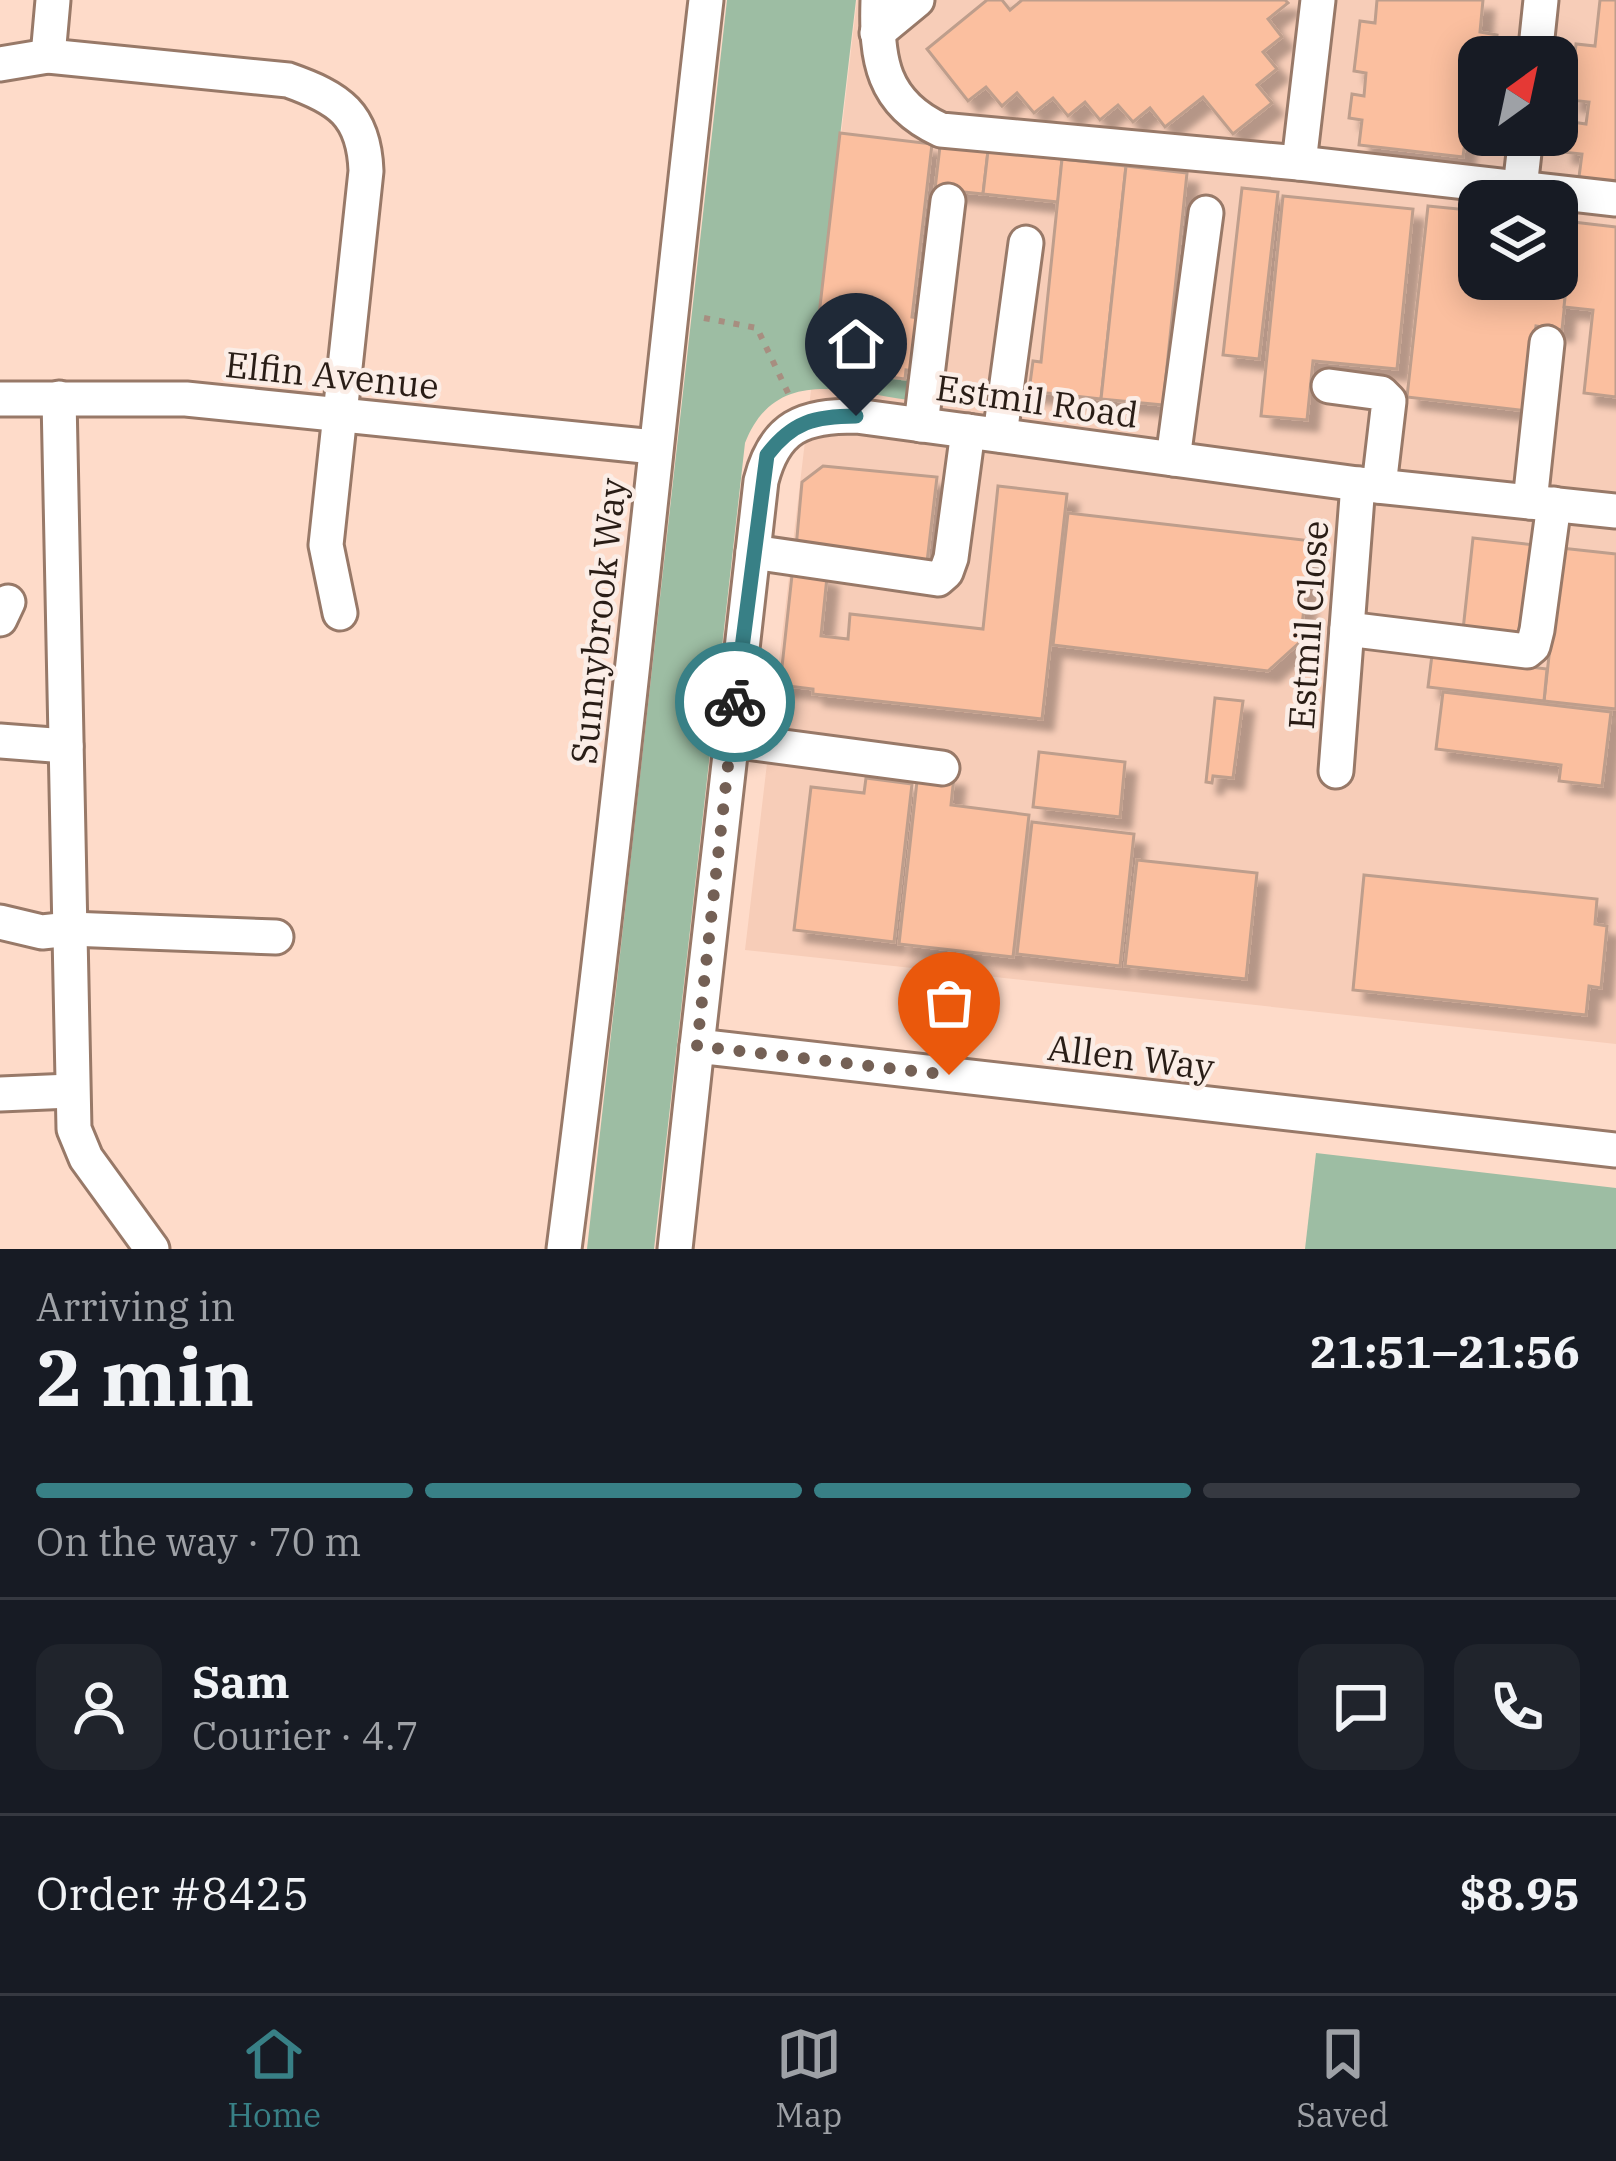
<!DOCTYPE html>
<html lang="en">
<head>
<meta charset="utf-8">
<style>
	:root { --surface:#171b24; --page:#20242c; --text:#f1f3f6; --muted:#9ea1a6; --line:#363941; --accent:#388086 }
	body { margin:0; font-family:"IBM Plex Serif",serif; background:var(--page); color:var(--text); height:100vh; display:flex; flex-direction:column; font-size:45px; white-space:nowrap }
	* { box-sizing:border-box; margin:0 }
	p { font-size:39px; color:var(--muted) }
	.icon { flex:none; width:66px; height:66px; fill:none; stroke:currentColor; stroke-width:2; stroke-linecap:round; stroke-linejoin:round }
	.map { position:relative; height:1249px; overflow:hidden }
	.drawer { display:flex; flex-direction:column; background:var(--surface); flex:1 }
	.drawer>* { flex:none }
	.needle { width:78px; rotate:33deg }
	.controls { position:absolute; left:1458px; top:36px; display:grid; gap:24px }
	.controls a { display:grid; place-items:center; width:120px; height:120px; border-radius:24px; background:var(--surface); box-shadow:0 6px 30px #0003; font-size:60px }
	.pin { position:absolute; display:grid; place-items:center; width:102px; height:102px; color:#fff; margin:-123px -51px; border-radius:50% 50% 50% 0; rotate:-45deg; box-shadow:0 0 12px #0007 }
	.pin .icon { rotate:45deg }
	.courier { position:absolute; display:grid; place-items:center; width:120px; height:120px; margin:-60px; border:9px solid #388086; border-radius:50%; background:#fff; color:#222; box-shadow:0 3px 15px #0007 }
	.summary em { font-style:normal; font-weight:800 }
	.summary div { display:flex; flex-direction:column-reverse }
	.summary { display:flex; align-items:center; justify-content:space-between; height:204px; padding:0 36px }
	h1 { font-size:78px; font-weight:800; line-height:90px }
	.bar { display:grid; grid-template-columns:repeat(4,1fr); gap:18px 12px; align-content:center; height:144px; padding:0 36px }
	.bar i { height:15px; border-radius:9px; background:var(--line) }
	.bar .on { background:var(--accent) }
	.bar p { grid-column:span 4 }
	.line { display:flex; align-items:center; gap:30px; padding:0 36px; border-top:3px solid var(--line) }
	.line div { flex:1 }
	.round { display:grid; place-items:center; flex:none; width:126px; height:126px; border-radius:24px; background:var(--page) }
	.tabs { display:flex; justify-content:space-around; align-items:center; height:168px; border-top:3px solid var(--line); background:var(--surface); font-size:33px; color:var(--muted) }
	.tabs a { display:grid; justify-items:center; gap:6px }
	.tabs .on { color:var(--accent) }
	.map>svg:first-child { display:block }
</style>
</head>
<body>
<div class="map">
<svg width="1616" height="1249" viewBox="0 0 1616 1249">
	<defs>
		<filter id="shadow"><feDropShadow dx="11" dy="11" stdDeviation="3" flood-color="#0004"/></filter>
	</defs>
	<rect width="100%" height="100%" fill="#fedbc9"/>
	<path fill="#f7cdb8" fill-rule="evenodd" d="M 857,0 L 1616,0 L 1616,1044 L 745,950 ZM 1479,57 L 1557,57 L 1557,135 L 1479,135 ZM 1479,201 L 1557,201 L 1557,279 L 1479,279 Z"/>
	<g fill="#9dbda3">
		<path d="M 727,0 L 856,0 L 813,367 L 912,380 L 909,400 C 845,391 775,366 745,443 L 654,1249 L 587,1249 Z"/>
		<polygon points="1316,1153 1616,1188 1616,1249 1305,1249"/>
	</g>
	<g fill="#fbbf9f" stroke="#be9e8c" stroke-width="3" filter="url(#shadow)">
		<polygon points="987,0 1002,0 1010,10 1022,0 1285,0 1288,3 1268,19 1282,37 1263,52 1277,69 1257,85 1272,103 1233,134 1203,97 1165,127 1150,108 1133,122 1118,105 1100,120 1085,102 1068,116 1053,98 1034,113 1017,93 1002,106 986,87 968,101 927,49"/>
		<polygon points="1377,0 1483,0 1480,32 1497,35 1494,57 1479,57 1479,87 1473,87 1471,105 1479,106 1479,135 1466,133 1463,157 1359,145 1362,120 1349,118 1352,94 1364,96 1366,73 1354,71 1360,21 1375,23"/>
		<polygon points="1600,0 1616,0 1616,182 1579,177 1582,154 1562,152 1565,121 1586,124 1589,102 1570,100 1576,44 1595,46"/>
		<polygon points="840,133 932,144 912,317 923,319 917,371 906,370 905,379 813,367"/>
		<polygon points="940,146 988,151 983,194 935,189"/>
		<polygon points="988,151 1062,159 1058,202 983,194"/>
		<polygon points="1062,159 1126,166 1101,399 1029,391 1033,361 1041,362"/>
		<polygon points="1126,166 1187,173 1163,405 1101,399"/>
		<polygon points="1242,188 1278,192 1259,359 1223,355"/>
		<polygon points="1283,196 1413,209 1397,369 1313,361 1307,420 1261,416"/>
		<polygon points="1428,206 1479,211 1479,279 1557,279 1557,220 1573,222 1562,330 1536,326 1527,411 1407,397"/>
		<polygon points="1573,222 1616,227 1616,397 1584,393 1593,310 1564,307"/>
		<polygon points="823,466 937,477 927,562 796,548 802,482"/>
		<polygon points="998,486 1067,494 1042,719 813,694 813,689 780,685 793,566 827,577 821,636 848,639 850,614 983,629"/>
		<polygon points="1068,513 1312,541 1300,642 1268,671 1053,645"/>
		<polygon points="1473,538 1535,545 1525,637 1463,630"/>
		<polygon points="1561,548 1616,554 1616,709 1544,701"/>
		<polygon points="1432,655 1547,669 1544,701 1428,687"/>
		<polygon points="1443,692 1611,712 1602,786 1559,781 1561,765 1436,749"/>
		<polygon points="1215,698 1243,701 1233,778 1213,776 1212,783 1206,782"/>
		<polygon points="1039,752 1125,762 1120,817 1033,807"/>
		<polygon points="918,772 954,776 951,805 1029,815 1013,957 899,944"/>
		<polygon points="866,778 912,784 894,942 794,930 811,787 864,793"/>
		<polygon points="1032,822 1134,834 1120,966 1017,954"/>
		<polygon points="1137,860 1257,873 1246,979 1125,966"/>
		<polygon points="1364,875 1597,899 1595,924 1607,926 1601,988 1589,986 1586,1015 1353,990"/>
	</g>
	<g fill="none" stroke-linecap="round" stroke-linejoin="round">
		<defs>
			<g id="minor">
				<path d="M 878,0 C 876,59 882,103 941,130 L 1299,163 L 1616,199"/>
				<polyline points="877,33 917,0"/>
				<polyline points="48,56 53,0"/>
				<polyline points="1535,57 1541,0"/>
				<path d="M 0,64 L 48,56 L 288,80 C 339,98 364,114 366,171 L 326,545 L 340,613"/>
				<polyline points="1299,163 1318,0"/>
				<polyline points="1520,188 1526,135"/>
				<polyline points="1329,386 1381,393 1389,401 1379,486"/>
				<polyline points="59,398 74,1129 86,1158 152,1249"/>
				<polyline points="0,399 186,399 654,447"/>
				<polyline points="921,425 948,201"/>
				<polyline points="1000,435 1026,243"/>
				<polyline points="1173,459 1206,213"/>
				<polyline points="1530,502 1547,343"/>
				<polyline points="753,552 938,579 946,572 951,558 968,431"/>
				<polyline points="0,619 8,602"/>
				<polyline points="1347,629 1527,651 1533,646 1537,630 1554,504"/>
				<polyline points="731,740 942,768"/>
				<polyline points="0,741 66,746"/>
				<polyline points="1336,771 1358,484"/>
				<polyline points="0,922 42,932 70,929 276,937"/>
				<path d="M 697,1046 L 761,481 C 775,426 803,416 856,416 L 1358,484 L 1616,511"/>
				<polyline points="0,1094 71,1091"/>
				<path d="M 564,1249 C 618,833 658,416 706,0"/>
				<polyline points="675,1249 697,1046 1616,1150"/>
			</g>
		</defs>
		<use href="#minor" stroke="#987968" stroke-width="39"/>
		<polyline stroke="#a78e80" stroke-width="6" stroke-dasharray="6 9" stroke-linecap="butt" points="704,318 757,328 790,397"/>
		<use href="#minor" stroke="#fff" stroke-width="33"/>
	</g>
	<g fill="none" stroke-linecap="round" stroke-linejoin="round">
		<polyline stroke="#746055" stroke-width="12" stroke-dasharray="0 21.6" points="735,702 697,1046 949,1075"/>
		<path stroke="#388086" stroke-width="15" d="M 735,702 L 767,455 C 792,422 815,416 856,416"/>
	</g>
	<g text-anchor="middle" stroke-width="9" stroke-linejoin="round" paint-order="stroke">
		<g font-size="36" fill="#291d16" stroke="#fbede6">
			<text transform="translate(332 375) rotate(6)" y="13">Elfin Avenue</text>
			<text transform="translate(1037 401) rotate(8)" y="13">Estmil Road</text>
			<text transform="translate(598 621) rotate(-84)" y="13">Sunnybrook Way</text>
			<text transform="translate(1308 625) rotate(-86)" y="13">Estmil Close</text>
			<text transform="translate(1131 1057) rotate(7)" y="13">Allen Way</text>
		</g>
	</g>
</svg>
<div class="controls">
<a><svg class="needle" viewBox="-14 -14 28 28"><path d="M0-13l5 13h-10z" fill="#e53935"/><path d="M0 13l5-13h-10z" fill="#9ea1a6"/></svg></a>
<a><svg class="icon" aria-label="layers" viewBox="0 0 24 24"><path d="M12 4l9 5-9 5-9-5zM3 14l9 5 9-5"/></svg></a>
</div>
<div class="pin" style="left:949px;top:1075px;background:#ea580c"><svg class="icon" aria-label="bag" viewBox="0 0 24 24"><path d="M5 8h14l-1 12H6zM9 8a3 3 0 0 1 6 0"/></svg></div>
<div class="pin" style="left:856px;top:416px;background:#1f2937"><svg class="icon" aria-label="home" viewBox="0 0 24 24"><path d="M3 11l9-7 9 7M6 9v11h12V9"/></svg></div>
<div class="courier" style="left:735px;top:702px"><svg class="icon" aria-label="bike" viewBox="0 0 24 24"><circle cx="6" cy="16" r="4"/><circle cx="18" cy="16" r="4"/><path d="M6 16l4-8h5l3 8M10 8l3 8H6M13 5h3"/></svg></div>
</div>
<section class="drawer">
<div class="summary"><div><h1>2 min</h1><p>Arriving in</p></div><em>21:51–21:56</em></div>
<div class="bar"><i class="on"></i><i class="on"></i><i class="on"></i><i></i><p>On the way · 70 m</p></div>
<div class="line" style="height:216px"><a class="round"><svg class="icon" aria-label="person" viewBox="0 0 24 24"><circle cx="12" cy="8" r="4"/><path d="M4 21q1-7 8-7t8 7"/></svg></a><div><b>Sam</b><p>Courier · 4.7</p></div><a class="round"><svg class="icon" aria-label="chat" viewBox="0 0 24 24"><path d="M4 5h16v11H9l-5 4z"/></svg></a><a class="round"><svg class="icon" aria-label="phone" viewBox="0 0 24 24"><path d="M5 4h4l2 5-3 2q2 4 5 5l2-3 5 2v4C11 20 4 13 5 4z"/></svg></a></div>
<div class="line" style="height:156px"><div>Order #8425</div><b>$8.95</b></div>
</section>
<nav class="tabs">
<a class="on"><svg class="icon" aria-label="home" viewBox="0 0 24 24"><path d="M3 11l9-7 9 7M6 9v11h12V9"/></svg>Home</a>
<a><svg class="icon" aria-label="map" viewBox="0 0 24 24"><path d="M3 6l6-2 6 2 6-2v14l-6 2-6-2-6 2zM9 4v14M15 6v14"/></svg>Map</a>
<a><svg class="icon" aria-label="saved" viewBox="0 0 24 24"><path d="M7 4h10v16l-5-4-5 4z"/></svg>Saved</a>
</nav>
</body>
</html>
